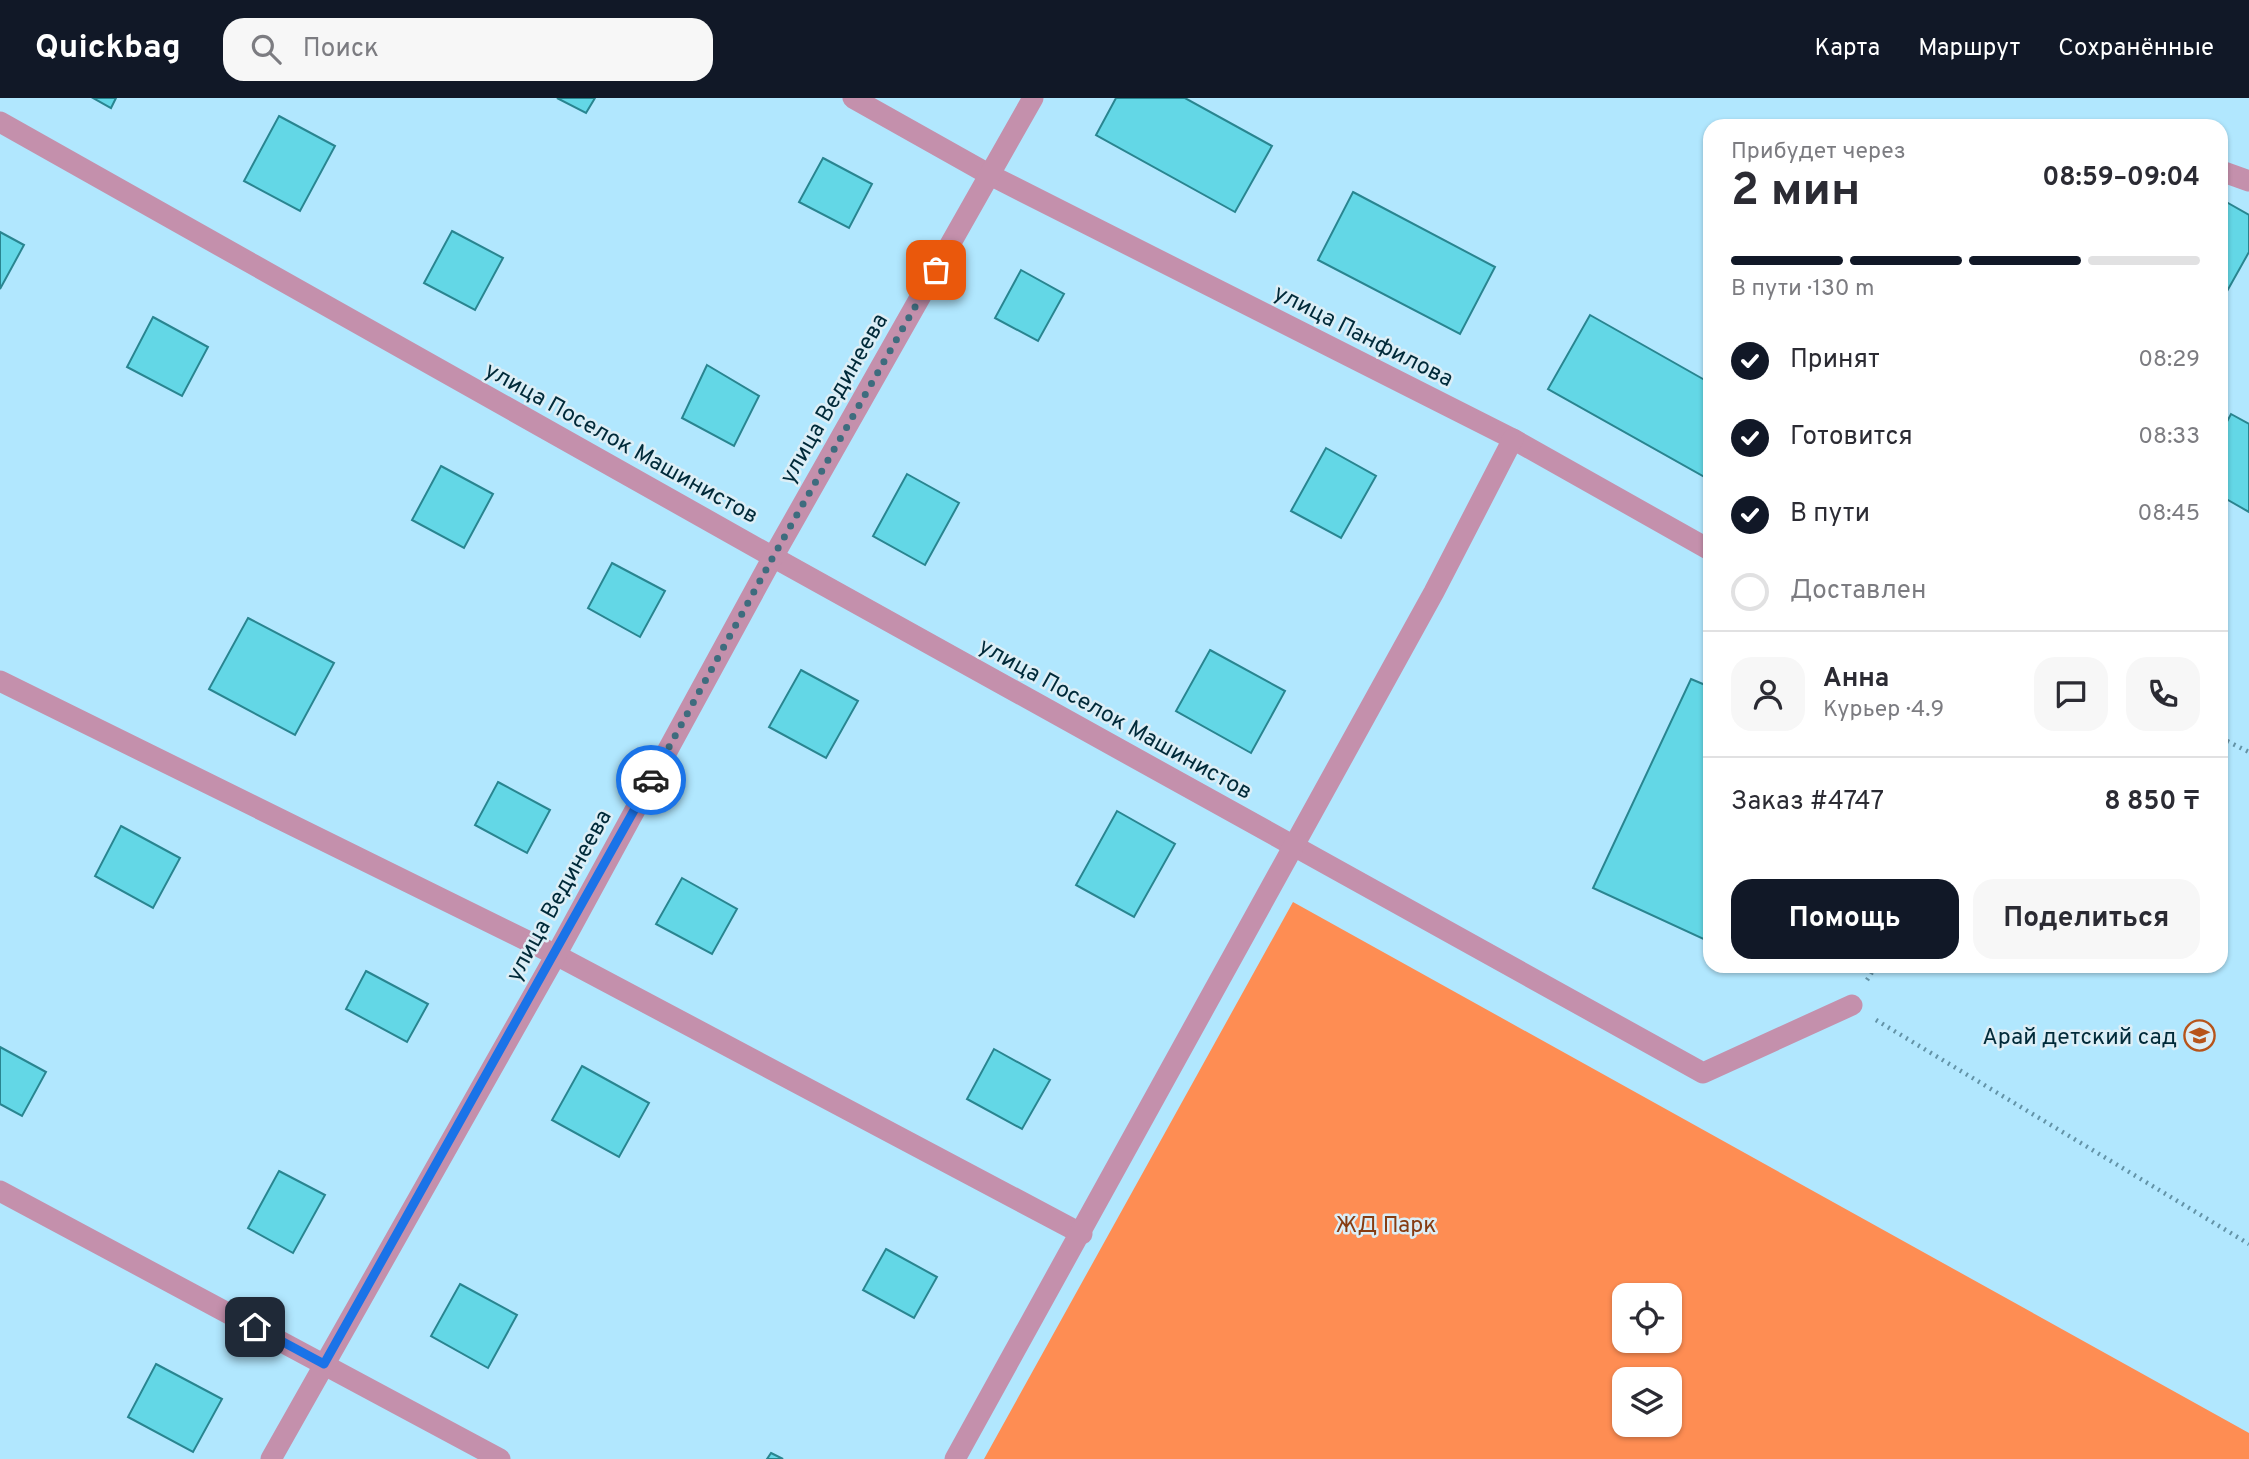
<!DOCTYPE html>
<html lang="ru">
<head>
<meta charset="utf-8">
<style>
	:root { --surface:#fff; --page:#f7f7f7; --text:#2b2b33; --muted:#7c7c81; --line:#e1e1e2; --accent:#111827 }
	body { margin:0; font-family:Overpass,sans-serif; background:var(--page); color:var(--text); height:100vh; display:flex; flex-direction:column; font-size:26px; white-space:nowrap }
	* { box-sizing:border-box; margin:0 }
	p { font-size:23px; color:var(--muted) }
	.icon { flex:none; width:38px; height:38px; fill:none; stroke:currentColor; stroke-width:2; stroke-linecap:round; stroke-linejoin:round }
	.map { position:relative; flex:1; overflow:hidden }
	.panel { position:absolute; left:1703px; top:21px; width:525px; height:854px; display:flex; flex-direction:column; background:var(--surface); border-radius:21px; box-shadow:0 2px 5px #0004 }
	.panel>* { flex:none }
	.controls { position:absolute; left:1612px; top:1185px; display:grid; gap:14px }
	.controls a { display:grid; place-items:center; width:70px; height:70px; border-radius:14px; background:var(--surface); box-shadow:0 2px 5px #0004; font-size:35px }
	.pin { position:absolute; display:grid; place-items:center; width:60px; height:60px; color:#fff; margin:-30px; border-radius:14px; box-shadow:0 4px 10px #0006 }
	.courier { position:absolute; display:grid; place-items:center; width:70px; height:70px; margin:-35px; border:5px solid #1a73e8; border-radius:50%; background:#fff; color:#222; box-shadow:0 2px 9px #0007 }
	.headline em { font-style:normal; font-weight:700 }
	.headline div { display:flex; flex-direction:column-reverse }
	.headline { display:flex; align-items:center; justify-content:space-between; height:119px; padding:0 28px }
	h1 { font-size:46px; font-weight:700; line-height:52px }
	.bar { display:grid; grid-template-columns:repeat(4,1fr); gap:10px 7px; align-content:center; height:84px; padding:0 28px }
	.bar i { height:9px; border-radius:5px; background:var(--line) }
	.bar .on { background:var(--accent) }
	.bar p { grid-column:span 4 }
	.line { display:flex; align-items:center; gap:18px; padding:0 28px; border-top:2px solid var(--line) }
	.line div { flex:1 }
	.round { display:grid; place-items:center; flex:none; width:74px; height:74px; border-radius:21px; background:var(--page) }
	ol { padding:0 28px; list-style:none }
	li { display:flex; align-items:center; gap:21px; height:77px }
	li p { margin-inline-start:auto }
	li .icon { padding:7px; border-radius:50%; background:var(--accent); color:#fff; stroke-width:4 }
	li:last-child { color:var(--muted) }
	li i { width:38px; height:38px; border:4px solid var(--line); border-radius:50% }
	.primary-button { display:flex; gap:14px; margin-top:auto; padding:14px 28px }
	.primary-button a { flex:1; height:80px; border-radius:21px; background:var(--accent); color:#fff; font-size:28px; font-weight:700; line-height:80px; text-align:center }
	.primary-button a+a { background:var(--page); color:var(--text) }
	header { display:flex; align-items:center; gap:42px; box-sizing:border-box; height:98px; padding:0 35px; background:var(--accent); color:#fff }
	header strong { font-size:33px }
	nav { display:flex; gap:38px; margin-inline-start:auto; font-size:24px }
	.search { width:490px; height:63px; background:var(--page); display:flex; align-items:center; gap:18px; box-sizing:border-box; padding:0 24px; border-radius:21px; color:var(--muted); font-size:26px }
	.map>svg:first-child { display:block }
</style>
</head>
<body>
<header>
<strong>Quickbag</strong>
<div class="search"><svg class="icon" aria-label="search" viewBox="0 0 24 24"><circle cx="10" cy="10" r="6"/><path d="M15 15l6 6"/></svg>Поиск</div>
<nav><a>Карта</a><a>Маршрут</a><a>Сохранённые</a></nav>
</header>
<div class="map">
<svg width="2249" height="1361" viewBox="0 0 2249 1361">
	<rect width="100%" height="100%" fill="#b1e7fe"/>
	<path fill="#fe8d53" fill-rule="evenodd" d="M 1293,804 L 2249,1335 L 2249,1361 L 984,1361 ZM 1624,1197 L 1670,1197 L 1670,1242 L 1624,1242 ZM 1624,1281 L 1670,1281 L 1670,1326 L 1624,1326 Z"/>
	<g fill="#63d7e6" stroke="#298590" stroke-width="2">
		<polygon points="93,0 116,0 111,10"/>
		<polygon points="557,0 595,0 586,15"/>
		<polygon points="1116,0 1185,0 1272,48 1235,114 1096,37"/>
		<polygon points="279,18 335,48 300,113 244,83"/>
		<polygon points="823,60 872,86 849,130 799,104"/>
		<polygon points="1353,94 1495,169 1460,236 1318,162"/>
		<polygon points="2221,101 2249,117 2249,154 2221,204"/>
		<polygon points="452,133 503,160 475,212 424,185"/>
		<polygon points="0,134 24,147 0,191"/>
		<polygon points="1021,172 1064,196 1038,243 995,220"/>
		<polygon points="1590,217 1710,285 1710,382 1548,291"/>
		<polygon points="153,219 208,249 182,298 127,269"/>
		<polygon points="707,267 759,298 734,348 682,320"/>
		<polygon points="2231,316 2249,326 2249,414 2221,398 2221,335"/>
		<polygon points="1326,350 1376,378 1341,440 1291,413"/>
		<polygon points="441,368 493,396 464,450 412,422"/>
		<polygon points="907,376 959,405 925,467 873,438"/>
		<polygon points="612,465 665,493 640,539 588,510"/>
		<polygon points="248,520 334,565 295,637 209,591"/>
		<polygon points="1210,552 1285,593 1251,655 1176,613"/>
		<polygon points="801,572 858,603 826,660 769,629"/>
		<polygon points="1691,581 1710,589 1710,844 1593,790"/>
		<polygon points="498,684 550,712 527,755 475,727"/>
		<polygon points="1117,713 1175,746 1134,819 1076,787"/>
		<polygon points="121,728 180,760 153,810 95,778"/>
		<polygon points="682,780 737,811 712,856 656,826"/>
		<polygon points="366,873 428,906 407,944 346,911"/>
		<polygon points="0,949 46,974 22,1018 0,1006"/>
		<polygon points="994,951 1050,982 1022,1031 967,1001"/>
		<polygon points="582,968 649,1005 619,1059 552,1022"/>
		<polygon points="279,1073 325,1097 293,1155 248,1130"/>
		<polygon points="886,1151 937,1179 914,1220 863,1192"/>
		<polygon points="460,1186 517,1217 488,1270 431,1238"/>
		<polygon points="156,1266 222,1301 193,1354 128,1319"/>
		<polygon points="771,1355 783,1361 767,1361"/>
	</g>
	<g fill="none" stroke-linecap="round" stroke-linejoin="round">
		<g stroke="#6393a7" stroke-width="4.5" stroke-dasharray="2 5" stroke-linecap="butt">
			<polyline points="2221,640 2249,654"/>
			<polyline points="1867,882 1876,868"/>
			<polyline points="1876,922 2249,1146"/>
		</g>
		<g stroke="#c490ac" stroke-width="21">
			<polyline points="853,0 990,77 1513,341 1710,452"/>
			<polyline points="0,24 773,459 1703,975 1852,907"/>
			<polyline points="2221,73 2249,83"/>
			<polyline points="0,583 556,857 1082,1136"/>
			<polyline points="0,1093 500,1361"/>
			<polyline points="271,1361 556,857 773,459 1033,0"/>
			<polyline points="955,1361 1434,494 1513,341"/>
		</g>
	</g>
	<g fill="none" stroke-linecap="round" stroke-linejoin="round">
		<polyline stroke="#3e6c7e" stroke-width="7" stroke-dasharray="0 12.6" points="651,682 773,459 936,172"/>
		<polyline stroke="#1a73e8" stroke-width="9" points="255,1229 324,1266 651,682"/>
	</g>
	<defs>
		<symbol id="school-ring" viewBox="-11 -11 22 22"><circle r="9.5" fill="#dceef6" stroke="#b7541a" stroke-width="1.5"/><path d="M0-5L7-2L0 1L-7-2ZM-4 1L0 2.5L4 1V4Q0 6-4 4Z" fill="#b7541a"/></symbol>
	</defs>
	<g fill-rule="evenodd">
		<use href="#school-ring" x="2182" y="920" width="35" height="35"/>
	</g>
	<g text-anchor="middle" stroke-width="5" stroke-linejoin="round" paint-order="stroke">
		<g font-size="23" fill="#002a39" stroke="#dceef6">
			<text transform="translate(1364 237) rotate(27)" y="8">улица Панфилова</text>
			<text transform="translate(833 300) rotate(-60)" y="8">улица Вединеева</text>
			<text transform="translate(622 344) rotate(29)" y="8">улица Поселок Машинистов</text>
			<text transform="translate(1116 620) rotate(29)" y="8">улица Поселок Машинистов</text>
			<text transform="translate(558 797) rotate(-61)" y="8">улица Вединеева</text>
		</g>
		<g font-size="23" fill="#002a39" stroke="#dceef6" text-anchor="end">
			<text x="2177" y="946">Арай детский сад</text>
		</g>
		<g font-size="23" fill="#863c12" stroke="#dceef6">
			<text x="1386" y="1134">ЖД Парк</text>
		</g>
	</g>
</svg>
<div class="controls">
<a><svg class="icon" aria-label="locate" viewBox="0 0 24 24"><circle cx="12" cy="12" r="6"/><path d="M12 2v4M12 18v4M2 12h4M18 12h4"/></svg></a>
<a><svg class="icon" aria-label="layers" viewBox="0 0 24 24"><path d="M12 4l9 5-9 5-9-5zM3 14l9 5 9-5"/></svg></a>
</div>
<div class="pin" style="left:936px;top:172px;background:#ea580c"><svg class="icon" aria-label="bag" viewBox="0 0 24 24"><path d="M5 8h14l-1 12H6zM9 8a3 3 0 0 1 6 0"/></svg></div>
<div class="pin" style="left:255px;top:1229px;background:#1f2937"><svg class="icon" aria-label="home" viewBox="0 0 24 24"><path d="M3 11l9-7 9 7M6 9v11h12V9"/></svg></div>
<div class="courier" style="left:651px;top:682px"><svg class="icon" aria-label="car" viewBox="0 0 24 24"><path d="M5 17H2v-5l4-1 3-4h7l3 4 3 1v5h-3M9 17h6M6 11h13"/><circle cx="7" cy="17" r="2"/><circle cx="17" cy="17" r="2"/></svg></div>
<section class="panel">
<div class="headline"><div><h1>2 мин</h1><p>Прибудет через</p></div><em>08:59–09:04</em></div>
<div class="bar"><i class="on"></i><i class="on"></i><i class="on"></i><i></i><p>В пути · 130 m</p></div>
<ol>
<li><svg class="icon" aria-label="check" viewBox="0 0 24 24"><path d="M5 12l5 5 9-10"/></svg>Принят<p>08:29</p></li>
<li><svg class="icon" aria-label="check" viewBox="0 0 24 24"><path d="M5 12l5 5 9-10"/></svg>Готовится<p>08:33</p></li>
<li><svg class="icon" aria-label="check" viewBox="0 0 24 24"><path d="M5 12l5 5 9-10"/></svg>В пути<p>08:45</p></li>
<li><i></i>Доставлен</li>
</ol>
<div class="line" style="height:126px"><a class="round"><svg class="icon" aria-label="person" viewBox="0 0 24 24"><circle cx="12" cy="8" r="4"/><path d="M4 21q1-7 8-7t8 7"/></svg></a><div><b>Анна</b><p>Курьер · 4.9</p></div><a class="round"><svg class="icon" aria-label="chat" viewBox="0 0 24 24"><path d="M4 5h16v11H9l-5 4z"/></svg></a><a class="round"><svg class="icon" aria-label="phone" viewBox="0 0 24 24"><path d="M5 4h4l2 5-3 2q2 4 5 5l2-3 5 2v4C11 20 4 13 5 4z"/></svg></a></div>
<div class="line" style="height:91px"><div>Заказ #4747</div><b>8 850 ₸</b></div>
<div class="primary-button"><a>Помощь</a><a>Поделиться</a></div>
</section>
</div>
</body>
</html>
